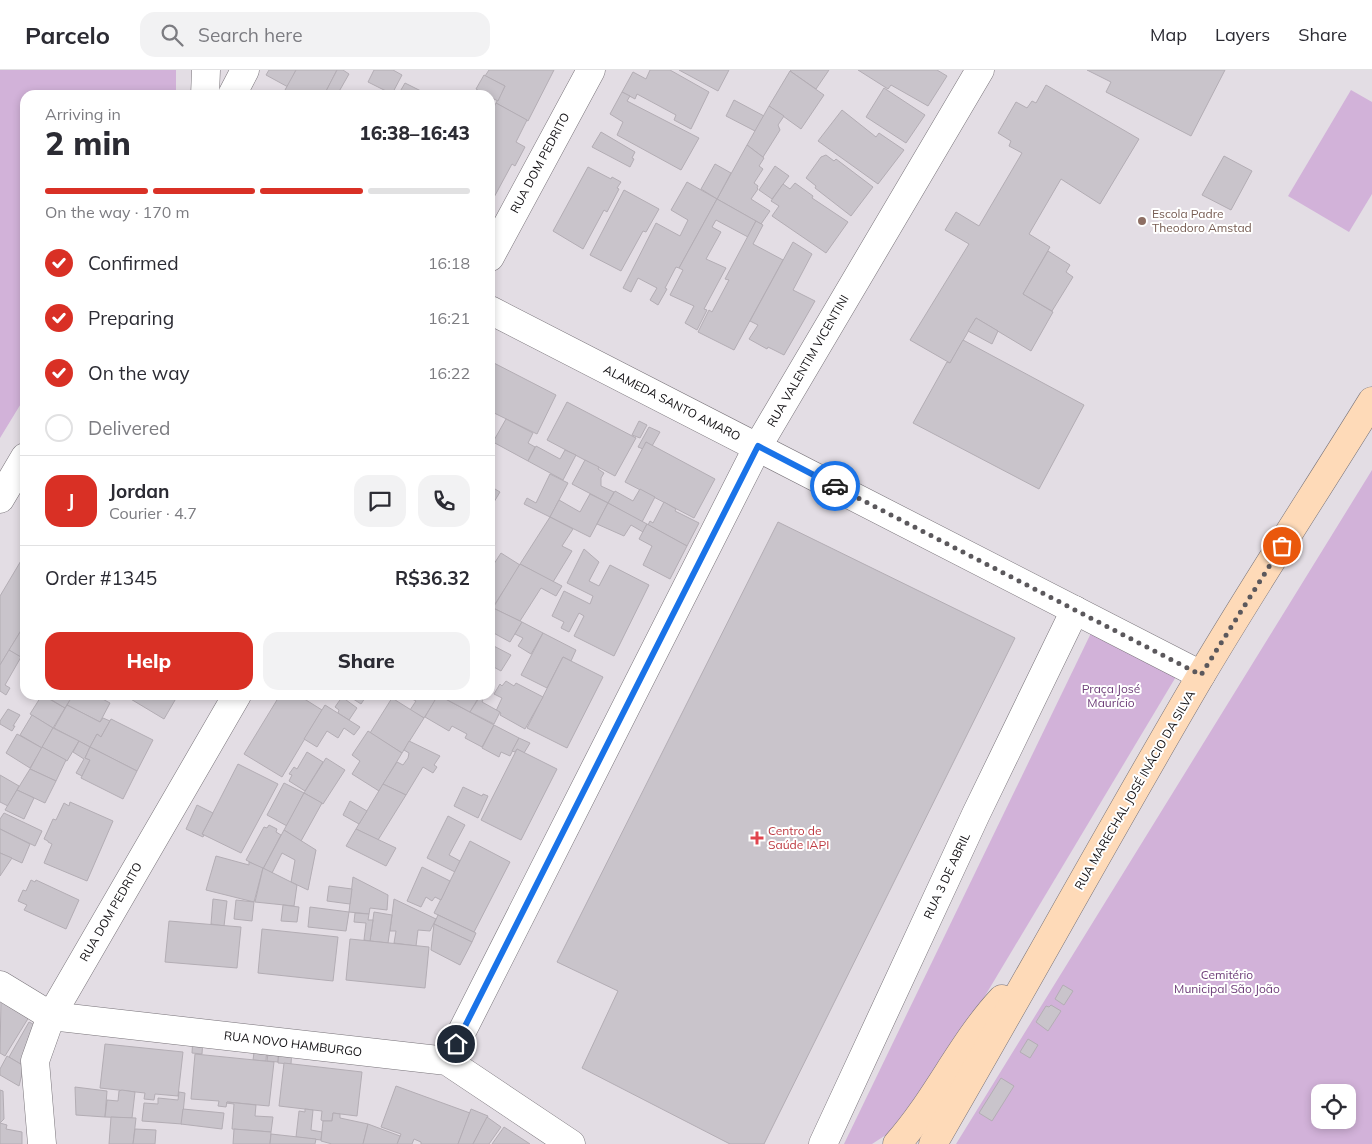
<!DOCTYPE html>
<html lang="en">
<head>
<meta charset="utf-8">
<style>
	:root { --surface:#fff; --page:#f2f2f3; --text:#2b2b33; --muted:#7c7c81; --line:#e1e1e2; --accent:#d93025 }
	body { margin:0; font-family:Mulish,sans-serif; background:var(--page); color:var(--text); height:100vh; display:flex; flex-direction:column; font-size:19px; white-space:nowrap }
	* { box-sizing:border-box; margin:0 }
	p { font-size:16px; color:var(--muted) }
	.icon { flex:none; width:28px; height:28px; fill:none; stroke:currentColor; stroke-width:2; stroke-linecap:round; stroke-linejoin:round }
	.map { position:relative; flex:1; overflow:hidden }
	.drawer { position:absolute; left:20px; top:20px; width:475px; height:610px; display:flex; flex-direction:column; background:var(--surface); border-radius:15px; box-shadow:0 2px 8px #0003 }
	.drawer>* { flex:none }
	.fabs { position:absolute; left:1311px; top:1014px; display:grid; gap:10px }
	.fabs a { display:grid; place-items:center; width:45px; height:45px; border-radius:10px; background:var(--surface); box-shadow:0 2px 8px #0003; font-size:25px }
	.pin { position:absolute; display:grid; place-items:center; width:42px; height:42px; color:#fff; margin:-21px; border:2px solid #fff; border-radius:50%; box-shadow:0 1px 5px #0007 }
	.courier { position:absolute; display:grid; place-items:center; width:50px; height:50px; margin:-25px; border:4px solid #1a73e8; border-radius:50%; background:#fff; color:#222; box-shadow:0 1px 6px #0007 }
	.headline em { font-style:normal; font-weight:800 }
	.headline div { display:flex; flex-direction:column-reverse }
	.headline { display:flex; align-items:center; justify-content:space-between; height:85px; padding:0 25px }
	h1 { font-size:32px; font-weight:800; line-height:38px }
	.bar { display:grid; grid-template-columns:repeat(4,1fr); gap:8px 5px; align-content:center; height:60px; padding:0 25px }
	.bar i { height:6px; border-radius:4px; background:var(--line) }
	.bar .current { background:var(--accent) }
	.bar p { grid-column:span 4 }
	.line { display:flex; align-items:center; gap:12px; padding:0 25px; border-top:1px solid var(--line) }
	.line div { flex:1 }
	.round { display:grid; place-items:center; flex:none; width:52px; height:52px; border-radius:15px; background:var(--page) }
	ol { padding:0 25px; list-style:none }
	li { display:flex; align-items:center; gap:15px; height:55px }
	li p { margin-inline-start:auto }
	li .icon { padding:5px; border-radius:50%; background:var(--accent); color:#fff; stroke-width:4 }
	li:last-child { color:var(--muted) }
	li i { width:28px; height:28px; border:2px solid var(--line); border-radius:50% }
	.action { display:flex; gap:10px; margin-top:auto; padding:10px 25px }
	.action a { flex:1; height:58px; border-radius:15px; background:var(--accent); color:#fff; font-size:20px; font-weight:800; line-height:58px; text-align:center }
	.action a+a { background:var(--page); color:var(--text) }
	header { display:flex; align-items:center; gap:30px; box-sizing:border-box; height:70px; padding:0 25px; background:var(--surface); border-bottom:1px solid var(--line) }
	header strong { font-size:24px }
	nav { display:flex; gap:28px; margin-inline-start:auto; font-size:18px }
	.search { width:350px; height:45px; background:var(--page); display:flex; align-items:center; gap:12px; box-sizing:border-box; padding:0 18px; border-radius:15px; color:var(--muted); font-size:19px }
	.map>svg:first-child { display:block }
</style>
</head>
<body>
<header>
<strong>Parcelo</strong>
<div class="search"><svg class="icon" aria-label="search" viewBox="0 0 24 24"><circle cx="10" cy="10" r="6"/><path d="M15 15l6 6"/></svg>Search here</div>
<nav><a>Map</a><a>Layers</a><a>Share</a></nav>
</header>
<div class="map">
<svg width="1372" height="1074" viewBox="0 0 1372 1074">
	<rect width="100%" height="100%" fill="#e3dde4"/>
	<g fill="#d2b2d9" fill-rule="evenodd">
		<polygon points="0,0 176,0 176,25 25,25 25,327 0,368"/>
		<polygon points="1351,20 1372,32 1372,124 1349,162 1288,126"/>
		<path d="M 1372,400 L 1372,1074 L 956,1074 ZM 1320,1022 L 1348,1022 L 1348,1050 L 1320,1050 Z"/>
		<polygon points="1092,561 1177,605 912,1048 872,1074 844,1074"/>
	</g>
	<g fill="#c9c4cb" stroke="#b3adb4">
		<polygon points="269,0 296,0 288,17 266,5"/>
		<polygon points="296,0 337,0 324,25 294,25 285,20"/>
		<polygon points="337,0 343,0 349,4 337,25 324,25"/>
		<polygon points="374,0 393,0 402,5 392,24 368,12"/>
		<polygon points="489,0 554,0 528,51 496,33 505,16 485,6"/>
		<polygon points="650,0 670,0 709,22 691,59 674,50 676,45 637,24 635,29 622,22 633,2 646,9"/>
		<polygon points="679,0 729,0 718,21"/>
		<polygon points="829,0 816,19 790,1 791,0"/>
		<polygon points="858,0 937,0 947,6 928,36 891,15 888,19"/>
		<polygon points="1087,0 1225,0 1191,66 1106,22 1111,12"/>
		<polygon points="790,1 824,25 801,59 769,36"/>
		<polygon points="484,5 505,16 498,31 490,27 490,25 486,25 476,19"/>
		<polygon points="405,13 429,25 398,25"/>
		<polygon points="1046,15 1139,69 1100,134 1061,109 1029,164 1050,177 1023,224 1053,242 1031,281 976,248 950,293 910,270 969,174 945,160 956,142 979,156 1022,83 1009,76 1011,71 998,63 1016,32 1027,38 1032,31 1036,33"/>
		<polygon points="884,18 925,45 906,73 866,47"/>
		<polygon points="622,22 630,26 627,31 699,68 681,100 617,65 623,52 610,44"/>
		<polygon points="734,30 764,46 755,61 726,46"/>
		<polygon points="496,33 527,50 516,72 525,77 515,96 512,94 492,131 490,129 490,53 491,50 490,45"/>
		<polygon points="769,36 784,46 778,55 780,60 763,87 747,75"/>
		<polygon points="842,40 876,67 879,63 904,80 878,114 818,71"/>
		<polygon points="601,62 635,82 632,88 634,89 630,97 592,77"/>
		<polygon points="747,75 764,88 759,96 763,99 754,113 758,116 757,118 758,119 751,129 770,141 761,154 717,129"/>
		<polygon points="826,85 834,91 836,89 873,117 851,146 815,118 816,116 806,108 821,87"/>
		<polygon points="1224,86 1252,101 1231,140 1202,125"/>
		<polygon points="715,94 731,103 717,129 701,119"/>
		<polygon points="775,96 789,106 772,129 759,120"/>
		<polygon points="588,97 611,109 612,107 621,112 617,118 619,119 607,142 604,140 583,179 553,161"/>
		<polygon points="687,112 717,129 679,198 676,197 665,218 667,219 658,235 650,230 657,218 638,208 631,222 623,218 656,153 680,166 688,150 671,140"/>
		<polygon points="795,113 813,126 812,128 848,152 826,183 772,146 779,136 771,131 783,114 790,119"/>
		<polygon points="624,120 659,139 646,162 643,161 621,201 590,185"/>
		<polygon points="717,129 756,151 748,167 716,150 712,157 721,162 706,189 726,198 704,239 707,240 697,260 685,253 694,236 670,225 683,200 679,198"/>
		<polygon points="756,151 763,155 753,174 783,190 734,280 698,262 709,240 712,242 729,210 725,209"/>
		<polygon points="793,172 812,184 793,220 815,231 784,285 768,277 767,279 749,269 758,255 750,251"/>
		<polygon points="1048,181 1070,195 1066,202 1073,207 1052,241 1023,224"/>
		<polygon points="976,248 998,261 992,274 968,261"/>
		<polygon points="963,270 1084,335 1039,419 913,353 947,292 950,293"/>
		<polygon points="490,291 556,325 537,364 490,341"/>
		<polygon points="567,332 636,368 615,406 547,370"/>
		<polygon points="506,349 533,363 528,373 535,377 528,391 493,372"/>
		<polygon points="639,351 647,355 640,368 632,365"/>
		<polygon points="649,357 660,362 652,376 646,372 643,379 638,377"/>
		<polygon points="646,372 715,409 694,448 625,412"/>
		<polygon points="536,376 560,389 565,380 576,385 563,410 528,391"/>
		<polygon points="585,390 599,397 598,399 604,403 601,408 601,416 614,422 608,433 572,414"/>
		<polygon points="550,404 568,413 550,447 524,434 527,428 536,433"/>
		<polygon points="490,416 500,422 491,437 490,436"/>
		<polygon points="640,419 655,427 642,452 608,433 615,421 633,431"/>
		<polygon points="590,424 608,433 590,467 550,447 559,430 580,442"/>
		<polygon points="664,432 676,439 675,441 699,453 687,476 648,455 650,451 653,453"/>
		<polygon points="608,433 647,454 643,462 631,455 624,466 597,454"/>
		<polygon points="550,447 573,459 562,476 572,481 553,512 520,494"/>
		<polygon points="778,452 1015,568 764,1074 730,1074 582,998 618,921 557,892"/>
		<polygon points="647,454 687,476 670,509 643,495 652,476 639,469"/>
		<polygon points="584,479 599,492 589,511 599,516 610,495 649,515 614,586 574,566 584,546 579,543 569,562 561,558 564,552 552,546 564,521 590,534 593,526 567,513"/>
		<polygon points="501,483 520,495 495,534 490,531 490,500"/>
		<polygon points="25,484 25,554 0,595 0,526"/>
		<polygon points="520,494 562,516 556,526 541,518 520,551 493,538"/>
		<polygon points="493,538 522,552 510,572 490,561 490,543"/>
		<polygon points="522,552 543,563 531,584 518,576 523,568 515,564"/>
		<polygon points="25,554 25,584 23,589 9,580"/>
		<polygon points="543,563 576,580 571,591 563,587 547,618 521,605"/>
		<polygon points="490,574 511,585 501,601 490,595"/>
		<polygon points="9,580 21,587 5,615 10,618 6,625 0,621 0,595"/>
		<polygon points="563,587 603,607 567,678 527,658"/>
		<polygon points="506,611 514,616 516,613 543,627 525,659 500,645 501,643 496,641 502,628 494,624 500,614 502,616"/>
		<polygon points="42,625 65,638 53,658 30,644"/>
		<polygon points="46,625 73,625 65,638 45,626"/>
		<polygon points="73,625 95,625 110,633 100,652 67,635"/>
		<polygon points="124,625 178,625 164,649"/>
		<polygon points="280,625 298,625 322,640 282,707 244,684"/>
		<polygon points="347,625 367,625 361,634"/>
		<polygon points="415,625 418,627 420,625 430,625 436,629 424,648 410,640 416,631 412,629"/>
		<polygon points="438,625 494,655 482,677 465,668 467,664 452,656 449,661 425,647"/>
		<polygon points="438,625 480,625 470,642"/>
		<polygon points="342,627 357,638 349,650 338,643 339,640 335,637"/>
		<polygon points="392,628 424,648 402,683 370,663"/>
		<polygon points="479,628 483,630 482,632 500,642 494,654 470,642"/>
		<polygon points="67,635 100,652 103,648 110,651 101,667 97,664 90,677 54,658"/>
		<polygon points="325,635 360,657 354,665 344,658 338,668 327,661 317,677 304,669"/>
		<polygon points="8,639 20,645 13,656 15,656 12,661 0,654 0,651"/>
		<polygon points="32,645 53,658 42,678 20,665"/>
		<polygon points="111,649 153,670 137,701 90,677 97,664 101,667"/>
		<polygon points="494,655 519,668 510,686 501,682 499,687 482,678"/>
		<polygon points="53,658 79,671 67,691 42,677"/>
		<polygon points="368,661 402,683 379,721 352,704 360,691 352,685"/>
		<polygon points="17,664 42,678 30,698 6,683"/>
		<polygon points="519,668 530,673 524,683 517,679 515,682 512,681"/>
		<polygon points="79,671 90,677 85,688 90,690 82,706 76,703 84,689 73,682"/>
		<polygon points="409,671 440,686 434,695 437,697 433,703 423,697 406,725 383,714 397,692 403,695 408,688 409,683 404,680"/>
		<polygon points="42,677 66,690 56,711 30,699"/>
		<polygon points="90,677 137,701 123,729 81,708 90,690 85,688"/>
		<polygon points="517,679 557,699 521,770 481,750"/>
		<polygon points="307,682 323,692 305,721 289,711 292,705 289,704 294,697 297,699"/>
		<polygon points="326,688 345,700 323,734 304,723"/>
		<polygon points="238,694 278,714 241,783 202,764"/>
		<polygon points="30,699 56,711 45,733 17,720"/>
		<polygon points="0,705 19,716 8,736 0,732"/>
		<polygon points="284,713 304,723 287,756 267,745"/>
		<polygon points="383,714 406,725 378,770 356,759"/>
		<polygon points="463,717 482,726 483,724 488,726 478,748 454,736"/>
		<polygon points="17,720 34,728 24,749 5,740"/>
		<polygon points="304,723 322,733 301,771 284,760"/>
		<polygon points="350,731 367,741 359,754 343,745"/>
		<polygon points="70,732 113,751 87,811 44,793 52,774 48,772 48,771 44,769 53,749 56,750 64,733 69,736"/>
		<polygon points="197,735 213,743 202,764 204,765 203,767 186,759"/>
		<polygon points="4,743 42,761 35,776 0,759 0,749"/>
		<polygon points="448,746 465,755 449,785 460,791 455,802 427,788"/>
		<polygon points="269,755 277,759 276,762 281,765 263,799 246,790 264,757 267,758"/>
		<polygon points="0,759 30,774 22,793 0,783"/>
		<polygon points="356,759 396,778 386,796 346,776"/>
		<polygon points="284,760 316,780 308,820 291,812 295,790 282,783 272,803 263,799"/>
		<polygon points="470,771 510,792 474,862 434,843"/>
		<polygon points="0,783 12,788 0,806"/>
		<polygon points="216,786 249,795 249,792 263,798 254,832 206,820"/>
		<polygon points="422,797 450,811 441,830 435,827 432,831 426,827 421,837 407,831"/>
		<polygon points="263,798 297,815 294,836 255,832"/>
		<polygon points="353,807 388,825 387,840 370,838 369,844 349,842"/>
		<polygon points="31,810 35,812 36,810 79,830 66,859 24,840 27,835 18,831 23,820 26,821"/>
		<polygon points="329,816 352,819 350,834 327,831"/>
		<polygon points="213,829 227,831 224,856 211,854"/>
		<polygon points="394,829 436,849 430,861 418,860 416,876 394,873 396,861 390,861"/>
		<polygon points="236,830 254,832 252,851 234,849"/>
		<polygon points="283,835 299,837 297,852 281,851"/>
		<polygon points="310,837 349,842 346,861 308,857"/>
		<polygon points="374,842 392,845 388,873 370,871"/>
		<polygon points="355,843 369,844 368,850 373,850 370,871 364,870 366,853 354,852"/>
		<polygon points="438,845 476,863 472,872 434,854"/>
		<polygon points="169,851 241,857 237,898 165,892"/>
		<polygon points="434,854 472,872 460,895 431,880"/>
		<polygon points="262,859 338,867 333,911 258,903"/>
		<polygon points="350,869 429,877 425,918 346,910"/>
		<polygon points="1063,915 1073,921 1064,935 1055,929"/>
		<polygon points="1,930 29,947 5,986 0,983"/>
		<polygon points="1051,935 1061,941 1048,961 1036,952 1046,936 1049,937"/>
		<polygon points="29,952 41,958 24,996 9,987"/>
		<polygon points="193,967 203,969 202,984 192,983"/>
		<polygon points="1028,969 1038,975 1030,988 1020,982"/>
		<polygon points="105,974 183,982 178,1026 155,1024 154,1030 144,1029 145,1023 100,1018"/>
		<polygon points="255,975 267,976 266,991 253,990"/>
		<polygon points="269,976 279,977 278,992 267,991"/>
		<polygon points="279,977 292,979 291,994 278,993"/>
		<polygon points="195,984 274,992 269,1036 227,1032 226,1037 218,1036 219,1031 191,1029"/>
		<polygon points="7,986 24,996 19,1016 0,1005 0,999"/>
		<polygon points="284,993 362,1002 357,1046 333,1043 332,1051 323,1051 321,1050 322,1041 279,1036"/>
		<polygon points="1001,1008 1014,1016 992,1051 979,1043"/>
		<polygon points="396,1016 470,1043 458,1074 421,1074 421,1072 414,1069 412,1074 397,1074 401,1064 381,1057"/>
		<polygon points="75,1017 107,1021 105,1047 76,1045"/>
		<polygon points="0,1020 3,1021 4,1049 0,1053"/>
		<polygon points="122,1020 135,1022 132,1048 105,1047 107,1030 118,1031 119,1021"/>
		<polygon points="179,1022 185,1023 182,1054 142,1051 144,1033 158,1034 158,1028 178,1030"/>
		<polygon points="227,1032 256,1035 255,1046 273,1047 271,1062 232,1059 234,1034 226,1033"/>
		<polygon points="183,1039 224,1043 222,1059 181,1054"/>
		<polygon points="305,1039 313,1040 311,1060 322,1062 321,1070 296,1067 299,1041 305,1042"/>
		<polygon points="471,1039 488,1046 473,1074 458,1074"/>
		<polygon points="333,1043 340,1044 340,1048 368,1054 363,1074 332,1074 321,1071 323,1051 332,1051"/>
		<polygon points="111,1047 136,1048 133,1074 109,1074"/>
		<polygon points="487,1047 501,1057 489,1074 473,1074"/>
		<polygon points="0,1053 7,1055 6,1059 22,1062 22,1074 0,1074"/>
		<polygon points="368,1054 400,1066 397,1074 363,1074"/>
		<polygon points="504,1057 530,1074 492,1074"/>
		<polygon points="135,1059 156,1060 155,1074 133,1074"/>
		<polygon points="234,1059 271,1062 270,1074 233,1074"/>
		<polygon points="271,1064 316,1069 315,1074 270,1074"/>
	</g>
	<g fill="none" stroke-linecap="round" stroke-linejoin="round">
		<defs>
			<g id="minor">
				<polyline points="205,25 206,0"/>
				<polyline points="232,25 245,0"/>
				<polyline points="490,187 591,0"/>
				<polyline points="490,240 1201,605"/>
				<polyline points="0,429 25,387"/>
				<polyline points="0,915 51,946 447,991 571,1074"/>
				<polyline points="447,991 758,376 980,0"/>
				<polyline points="42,1074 35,991 51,946 237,625"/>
				<polyline points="823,1074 976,744 1075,540"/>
			</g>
			<g id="secondary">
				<path d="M 897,1074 C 937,1029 961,973 1002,929"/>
				<path d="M 933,1074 C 1023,919 1109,762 1200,607 C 1255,514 1315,423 1372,331"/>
			</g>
		</defs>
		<use href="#minor" stroke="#787379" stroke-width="29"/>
		<use href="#secondary" stroke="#787379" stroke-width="29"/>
		<use href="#minor" stroke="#fff" stroke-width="28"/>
		<use href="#secondary" stroke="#fedab8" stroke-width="28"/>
	</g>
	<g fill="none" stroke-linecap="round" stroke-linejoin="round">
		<polyline stroke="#5b585c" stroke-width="5" stroke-dasharray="0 9" points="835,416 1201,605 1282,476"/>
		<polyline stroke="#1a73e8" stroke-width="6" points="456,974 758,376 835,416"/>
	</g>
	<circle fill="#8d6e63" stroke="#fff" stroke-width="2" cx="1142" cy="151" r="5"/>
	<path fill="#e0444e" stroke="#fff" stroke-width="2" d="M754.5 760.5h5v5h5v5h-5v5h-5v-5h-5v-5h5z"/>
	<g text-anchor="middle" stroke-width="4" stroke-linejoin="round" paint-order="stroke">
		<g font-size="12" fill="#121013" stroke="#fff">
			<text transform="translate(540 93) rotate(-62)" y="4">RUA DOM PEDRITO</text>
			<text transform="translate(808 291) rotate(-60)" y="4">RUA VALENTIM VICENTINI</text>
			<text transform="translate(672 333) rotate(27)" y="4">ALAMEDA SANTO AMARO</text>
			<text transform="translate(1135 720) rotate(-60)" y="4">RUA MARECHAL JOSÉ INÁCIO DA SILVA</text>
			<text transform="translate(947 806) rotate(-65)" y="4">RUA 3 DE ABRIL</text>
			<text transform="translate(111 842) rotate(-60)" y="4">RUA DOM PEDRITO</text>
			<text transform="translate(293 974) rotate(7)" y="4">RUA NOVO HAMBURGO</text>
		</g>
		<g font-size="12" fill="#785e54" stroke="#fff" text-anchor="start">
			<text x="1152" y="148">Escola Padre<tspan x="1152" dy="14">Theodoro Amstad</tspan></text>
		</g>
		<g font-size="12" fill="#6d3d78" stroke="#fff">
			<text x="1111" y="623">Praça José<tspan x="1111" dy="14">Maurício</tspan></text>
			<text x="1227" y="909">Cemitério<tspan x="1227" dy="14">Municipal São João</tspan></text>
		</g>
		<g font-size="12" fill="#be3a42" stroke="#fff" text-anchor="start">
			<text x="768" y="765">Centro de<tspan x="768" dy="14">Saúde IAPI</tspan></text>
		</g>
	</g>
</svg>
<div class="fabs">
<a><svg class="icon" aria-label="locate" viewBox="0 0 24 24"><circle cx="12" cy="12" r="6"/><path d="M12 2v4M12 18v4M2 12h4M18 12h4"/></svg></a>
</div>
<div class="pin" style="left:1282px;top:476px;background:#ea580c"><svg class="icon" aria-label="bag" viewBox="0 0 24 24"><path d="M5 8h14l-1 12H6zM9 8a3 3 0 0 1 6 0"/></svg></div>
<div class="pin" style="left:456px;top:974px;background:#1f2937"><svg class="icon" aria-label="home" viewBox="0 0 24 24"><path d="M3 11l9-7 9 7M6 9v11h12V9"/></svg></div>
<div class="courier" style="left:835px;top:416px"><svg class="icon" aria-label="car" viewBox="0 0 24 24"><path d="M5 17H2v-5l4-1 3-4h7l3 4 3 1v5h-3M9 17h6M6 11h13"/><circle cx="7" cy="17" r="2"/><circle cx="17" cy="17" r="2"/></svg></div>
<section class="drawer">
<div class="headline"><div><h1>2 min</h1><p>Arriving in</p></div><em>16:38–16:43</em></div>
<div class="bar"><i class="current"></i><i class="current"></i><i class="current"></i><i></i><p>On the way · 170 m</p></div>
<ol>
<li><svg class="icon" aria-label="check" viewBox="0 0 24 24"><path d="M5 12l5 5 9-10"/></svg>Confirmed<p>16:18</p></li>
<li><svg class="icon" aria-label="check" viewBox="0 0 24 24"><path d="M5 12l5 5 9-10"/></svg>Preparing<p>16:21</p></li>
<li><svg class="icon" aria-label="check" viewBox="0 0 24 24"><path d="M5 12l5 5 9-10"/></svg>On the way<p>16:22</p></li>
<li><i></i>Delivered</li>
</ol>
<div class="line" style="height:90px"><b class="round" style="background:var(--accent);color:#fff">J</b><div><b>Jordan</b><p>Courier · 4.7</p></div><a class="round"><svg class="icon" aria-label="chat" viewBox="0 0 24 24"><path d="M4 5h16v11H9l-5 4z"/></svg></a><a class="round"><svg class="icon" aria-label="phone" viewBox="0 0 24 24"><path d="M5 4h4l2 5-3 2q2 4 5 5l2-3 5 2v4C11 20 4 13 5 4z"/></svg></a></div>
<div class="line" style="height:65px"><div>Order #1345</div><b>R$36.32</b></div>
<div class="action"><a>Help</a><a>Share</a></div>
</section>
</div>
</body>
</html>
